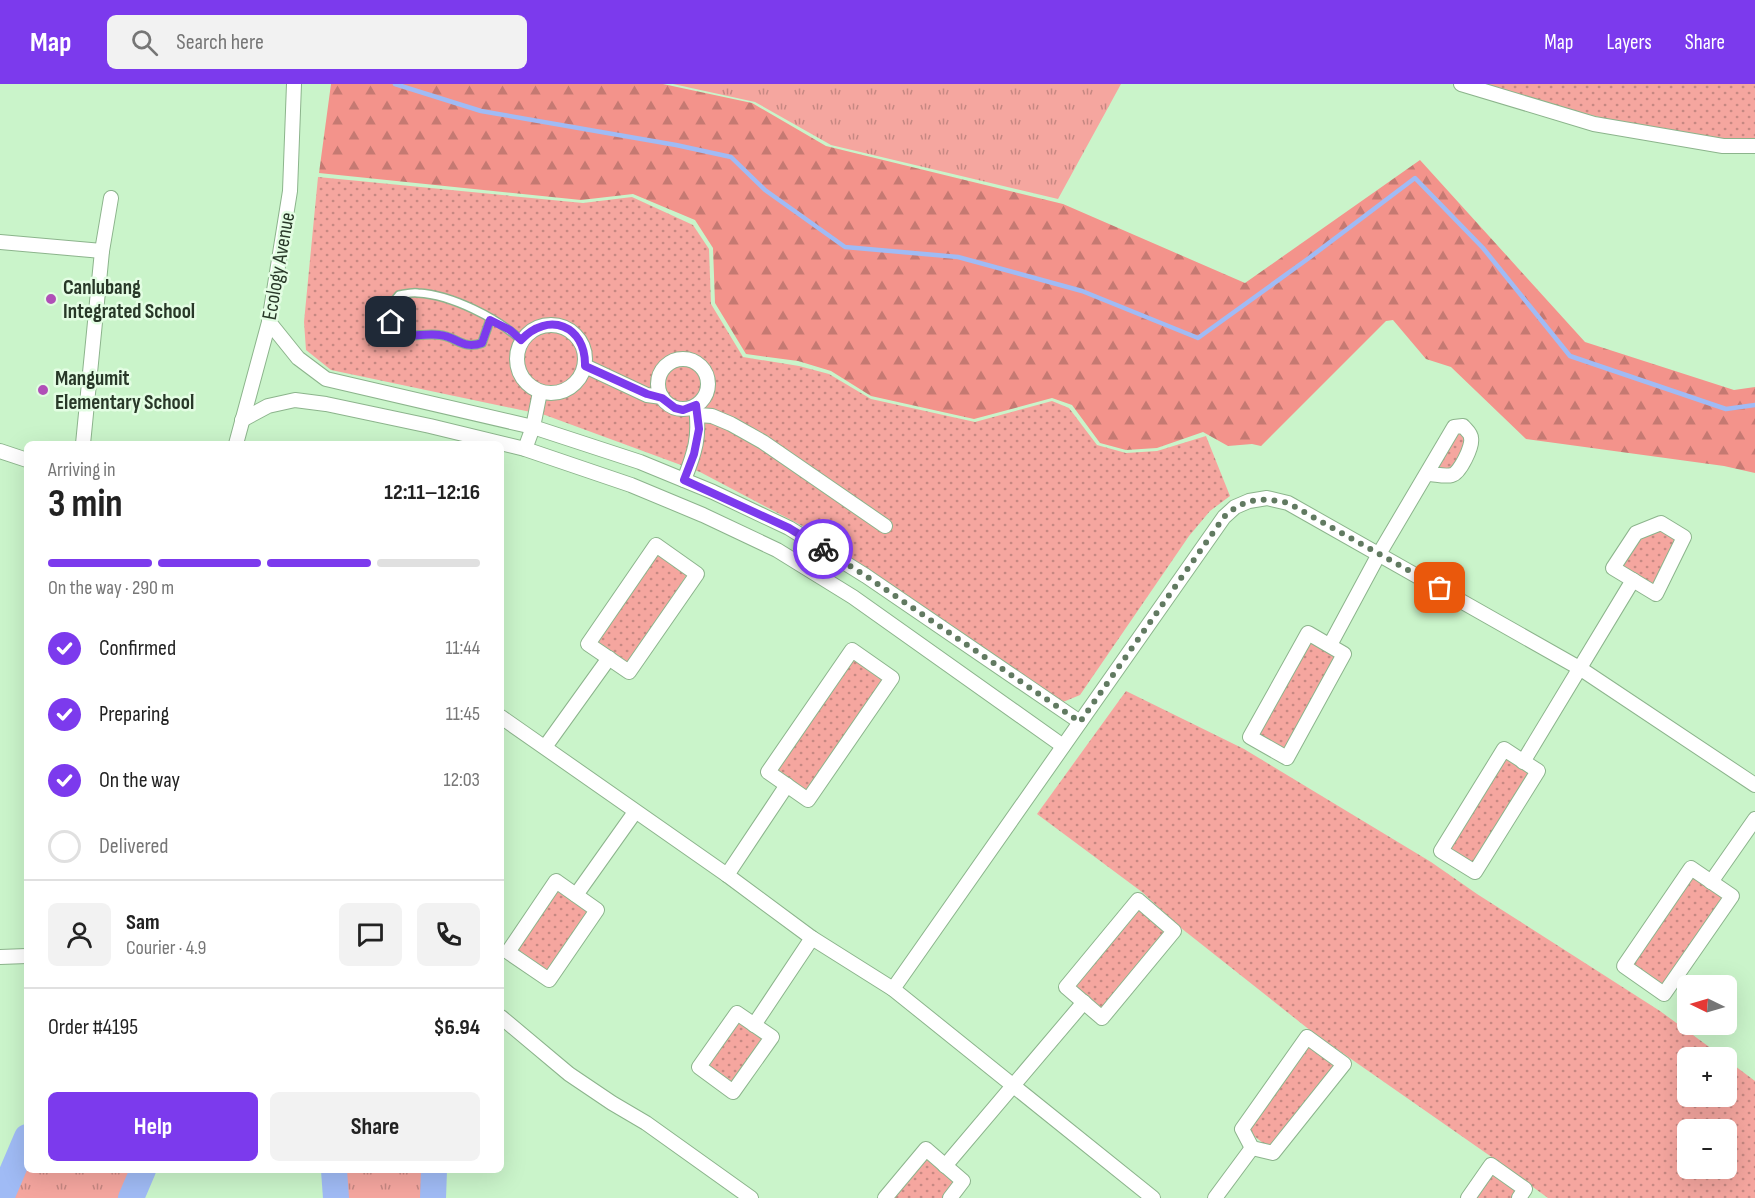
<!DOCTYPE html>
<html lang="en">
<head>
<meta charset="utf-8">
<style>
	:root { --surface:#fff; --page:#f2f2f2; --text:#222; --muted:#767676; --line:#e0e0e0; --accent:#7c3aed }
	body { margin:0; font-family:"Sofia Sans Condensed",sans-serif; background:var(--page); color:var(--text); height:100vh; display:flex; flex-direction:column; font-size:22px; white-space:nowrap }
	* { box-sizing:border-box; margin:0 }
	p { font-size:20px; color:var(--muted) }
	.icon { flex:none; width:33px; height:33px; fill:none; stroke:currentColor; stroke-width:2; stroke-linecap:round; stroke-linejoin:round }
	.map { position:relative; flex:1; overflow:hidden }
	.drawer { position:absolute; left:24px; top:357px; width:480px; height:732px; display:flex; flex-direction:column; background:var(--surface); border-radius:9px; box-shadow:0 6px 24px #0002 }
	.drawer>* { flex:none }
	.needle { width:39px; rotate:275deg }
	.fabs { position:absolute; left:1677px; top:891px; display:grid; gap:12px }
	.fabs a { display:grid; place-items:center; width:60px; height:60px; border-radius:9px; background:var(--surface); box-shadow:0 6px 24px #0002; font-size:30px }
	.pin { position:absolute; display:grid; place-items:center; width:51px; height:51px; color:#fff; margin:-26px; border-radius:12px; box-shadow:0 3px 9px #0006 }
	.courier { position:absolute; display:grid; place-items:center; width:60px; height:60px; margin:-30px; border:4px solid #7c3aed; border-radius:50%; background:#fff; color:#222; box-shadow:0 2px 8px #0007 }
	.summary em { font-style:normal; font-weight:700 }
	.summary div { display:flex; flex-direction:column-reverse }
	.summary { display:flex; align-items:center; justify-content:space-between; height:102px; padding:0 24px }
	h1 { font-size:39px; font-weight:700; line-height:45px }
	.bar { display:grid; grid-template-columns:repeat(4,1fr); gap:9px 6px; align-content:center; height:72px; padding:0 24px }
	.bar i { height:8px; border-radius:4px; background:var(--line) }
	.bar .on { background:var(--accent) }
	.bar p { grid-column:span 4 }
	.line { display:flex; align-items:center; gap:15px; padding:0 24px; border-top:2px solid var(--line) }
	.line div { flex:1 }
	.round { display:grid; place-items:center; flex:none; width:63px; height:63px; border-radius:9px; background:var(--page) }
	ol { padding:0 24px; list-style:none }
	li { display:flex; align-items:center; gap:18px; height:66px }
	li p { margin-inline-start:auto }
	li .icon { padding:6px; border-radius:50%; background:var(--accent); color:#fff; stroke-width:4 }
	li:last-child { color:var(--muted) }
	li i { width:33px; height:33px; border:3px solid var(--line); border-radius:50% }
	.cta { display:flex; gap:12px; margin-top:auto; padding:12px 24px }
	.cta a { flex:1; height:69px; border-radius:9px; background:var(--accent); color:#fff; font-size:24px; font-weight:700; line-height:69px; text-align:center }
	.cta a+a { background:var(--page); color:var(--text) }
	header { display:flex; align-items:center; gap:36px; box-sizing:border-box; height:84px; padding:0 30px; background:var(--accent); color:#fff }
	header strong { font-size:28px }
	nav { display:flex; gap:33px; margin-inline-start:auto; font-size:21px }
	.search { width:420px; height:54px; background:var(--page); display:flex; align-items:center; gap:15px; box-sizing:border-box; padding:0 21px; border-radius:9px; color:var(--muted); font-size:22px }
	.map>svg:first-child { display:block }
</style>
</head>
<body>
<header>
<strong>Map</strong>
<div class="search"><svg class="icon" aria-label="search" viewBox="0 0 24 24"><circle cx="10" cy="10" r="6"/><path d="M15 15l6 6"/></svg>Search here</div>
<nav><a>Map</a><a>Layers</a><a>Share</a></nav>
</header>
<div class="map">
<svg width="1755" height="1114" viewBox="0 0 1755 1114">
	<defs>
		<pattern id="grass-tufts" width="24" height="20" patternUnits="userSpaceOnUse" patternTransform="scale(1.5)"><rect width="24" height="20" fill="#f5a69f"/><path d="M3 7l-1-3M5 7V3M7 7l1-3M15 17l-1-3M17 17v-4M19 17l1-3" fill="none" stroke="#c68882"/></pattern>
		<pattern id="forest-firs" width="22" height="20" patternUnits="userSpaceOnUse" patternTransform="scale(1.5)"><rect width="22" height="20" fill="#f3938b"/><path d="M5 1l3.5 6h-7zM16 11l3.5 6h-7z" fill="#c57972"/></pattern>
		<pattern id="park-dots" width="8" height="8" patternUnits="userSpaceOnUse" patternTransform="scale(1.5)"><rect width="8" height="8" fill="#f5a69f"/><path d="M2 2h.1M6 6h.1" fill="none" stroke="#c68882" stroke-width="1.8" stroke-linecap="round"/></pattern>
	</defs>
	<rect width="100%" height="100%" fill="#caf4ca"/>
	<g fill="url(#grass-tufts)">
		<polygon points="673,0 1121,0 1058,115 831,61 755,18"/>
		<polygon points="27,1053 27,1086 143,1086 131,1114 1,1114"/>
		<polygon points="334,1086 434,1086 433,1114 336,1114"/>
	</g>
	<polygon fill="url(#forest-firs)" points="331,0 663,0 752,19 826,62 1063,120 1245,199 1420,76 1585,258 1734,306 1755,303 1755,389 1724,382 1526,355 1451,283 1426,275 1393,236 1386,237 1261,362 1252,360 1228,362 1203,348 1157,364 1126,366 1100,359 1072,321 1052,314 974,335 871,312 831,287 798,277 746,270 715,219 713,164 695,136 633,110 581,116 319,89"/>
	<g fill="url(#park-dots)" fill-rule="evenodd">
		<path d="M 1483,0 L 1755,0 L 1755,57 C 1663,55 1570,26 1483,0 Z"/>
		<polygon points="318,93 583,119 632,113 693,141 709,165 711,220 743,273 799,282 829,290 871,315 975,338 1052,317 1069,324 1097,361 1126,369 1157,367 1206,352 1230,412 1210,427 1189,452 1080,611 1063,618 810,446 700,388 545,331 331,286 306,266 304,238"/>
		<polygon points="1455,346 1468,352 1453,388 1432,387"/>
		<polygon points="1661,443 1679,453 1655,505 1618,483 1639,452"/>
		<polygon points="657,469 688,489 629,579 598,558"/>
		<polygon points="1309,553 1341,571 1286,671 1254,652"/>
		<polygon points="853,573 886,594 808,710 775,687"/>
		<path d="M 1126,607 L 1244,665 L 1431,778 L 1477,810 L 1660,927 L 1723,973 L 1688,974 L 1688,1012 L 1726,1012 L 1727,976 L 1755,997 L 1755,1114 L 1548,1114 L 1493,1074 L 1311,947 L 1181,844 L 1142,808 L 1037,730 ZM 1688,1046 L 1726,1046 L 1726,1084 L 1688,1084 Z"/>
		<polygon points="1505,670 1534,688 1474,784 1444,766"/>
		<polygon points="1692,791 1726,812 1663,904 1632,881"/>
		<polygon points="559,805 590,827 548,887 517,865"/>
		<polygon points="1138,820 1169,847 1102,929 1070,902"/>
		<polygon points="736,932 766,953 732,1003 702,983"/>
		<polygon points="1307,958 1340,980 1271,1066 1246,1045"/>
		<polygon points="926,1070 960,1097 947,1114 889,1114"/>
		<polygon points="1491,1085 1522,1105 1516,1114 1472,1114"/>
	</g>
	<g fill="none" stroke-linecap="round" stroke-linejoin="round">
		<polyline stroke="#a0bbf5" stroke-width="4.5" points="395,0 481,27 676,61 731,73 765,106 845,163 958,173 1082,207 1198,254 1309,174 1415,94 1483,164 1570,272 1726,325 1755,321"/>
		<g stroke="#a0bbf5" stroke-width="26">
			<polyline points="334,1086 336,1114"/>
			<polyline points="1,1114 27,1053"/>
			<polyline points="131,1114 143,1086"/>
			<polyline points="433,1114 434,1086"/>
		</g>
		<defs>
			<path id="service" d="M 490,236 L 482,259 C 463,266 457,253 440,251 C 427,249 414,253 401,251 L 391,239 L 390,222 L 399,211 C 405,210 412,208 418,209 C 452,211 497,234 521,256"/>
			<g id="minor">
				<polyline points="1461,0 1594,40 1723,62 1755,62"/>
				<polyline points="0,158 102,167"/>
				<polyline points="269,238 298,274 326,295 533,343 640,378 713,408 789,444 866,492 1080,638"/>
				<circle cx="551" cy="275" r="34"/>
				<circle cx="683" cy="300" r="25"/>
				<polyline points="585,282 647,311 662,313"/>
				<polyline points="698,331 712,332 731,340 763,358 885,442"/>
				<polyline points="242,336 268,322 295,316 326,320 430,342 525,365 631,401 703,431 777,466 853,513 1063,662"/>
				<polyline points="83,360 102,167 111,114"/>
				<polyline points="236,360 269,238 290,107 294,0"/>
				<polyline points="525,365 533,343 540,308"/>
				<polyline points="0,367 27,376"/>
				<path d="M 684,396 C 695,368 700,353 696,323"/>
				<polygon points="1661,439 1684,453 1656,510 1613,484 1636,449"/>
				<polygon points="656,461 697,490 629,588 588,560"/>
				<polygon points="1308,549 1344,570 1287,674 1250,653"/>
				<path d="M 1330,561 L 1379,470 L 1454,343 L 1463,342 C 1466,346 1471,349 1471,354 C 1473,362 1460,389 1452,391 C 1445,393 1435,390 1428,390"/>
				<polygon points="852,566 892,594 808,716 768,688"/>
				<polyline points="501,633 727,791 812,854 893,905 1153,1114"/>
				<polyline points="545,663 609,574"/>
				<polygon points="1504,665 1538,687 1475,788 1441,767"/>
				<polyline points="1523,678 1633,496"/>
				<polygon points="1691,784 1732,812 1664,910 1624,882"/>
				<polyline points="727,791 787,701"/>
				<polygon points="556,797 597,826 549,896 508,868"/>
				<polyline points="1711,798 1755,735"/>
				<polyline points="576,811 635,728"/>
				<polygon points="1138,816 1174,847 1102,934 1066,903"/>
				<polyline points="0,873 27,872"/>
				<polyline points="893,905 1224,433 1235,423 1249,417 1267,414 1288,419 1581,585 1755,701"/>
				<polygon points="737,929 772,953 733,1008 699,983"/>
				<polyline points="501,933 569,990 612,1019 646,1039 751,1114"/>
				<polyline points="754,941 812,854"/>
				<polygon points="1307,953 1344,980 1273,1069 1252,1064 1242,1045"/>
				<polyline points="945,1082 1084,918"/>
				<polyline points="885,1114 926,1065 963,1097 950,1114"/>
				<polyline points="1215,1114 1252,1064"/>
				<polyline points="1468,1114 1491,1081 1525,1105 1519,1114"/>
			</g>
		</defs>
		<use href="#service" stroke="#8cb48c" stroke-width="10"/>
		<use href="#minor" stroke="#8cb48c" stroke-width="16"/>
		<use href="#service" stroke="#fff" stroke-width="7"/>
		<use href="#minor" stroke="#fff" stroke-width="14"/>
	</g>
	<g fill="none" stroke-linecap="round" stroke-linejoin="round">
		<path stroke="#617a61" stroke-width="6" stroke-dasharray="0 10.8" d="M 823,465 L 866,492 L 1080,638 L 1224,433 C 1244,414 1262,413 1288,419 L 1440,504"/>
		<path stroke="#7c3aed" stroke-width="8" d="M 391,238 L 401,251 C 414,253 427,249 440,251 C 457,253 463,266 482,259 L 490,236 L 510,246 L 521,256 C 548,227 586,241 585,282 L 647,310 L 662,314 L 675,324 L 683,326 L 696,321 L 699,345 L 694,370 L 684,396 L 789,444 L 823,465"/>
	</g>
	<g fill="#b04fb7" stroke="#e3fde3" stroke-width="2">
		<circle cx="51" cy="215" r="6"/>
		<circle cx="43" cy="306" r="6"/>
	</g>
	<g text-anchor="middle" stroke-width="5" stroke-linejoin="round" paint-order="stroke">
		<g font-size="21" fill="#283828" stroke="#e3fde3">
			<text transform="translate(278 182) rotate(-80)" y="7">Ecology Avenue</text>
		</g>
		<g font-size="21" font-weight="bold" fill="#283828" stroke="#e3fde3" text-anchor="start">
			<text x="63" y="210">Canlubang<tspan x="63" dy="24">Integrated School</tspan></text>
			<text x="55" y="301">Mangumit<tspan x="55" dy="24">Elementary School</tspan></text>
		</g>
	</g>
</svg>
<div class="fabs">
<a><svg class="needle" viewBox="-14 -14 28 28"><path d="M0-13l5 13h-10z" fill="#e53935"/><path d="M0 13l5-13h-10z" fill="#767676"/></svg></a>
<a>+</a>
<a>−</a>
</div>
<div class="pin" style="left:1440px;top:504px;background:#ea580c"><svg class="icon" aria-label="bag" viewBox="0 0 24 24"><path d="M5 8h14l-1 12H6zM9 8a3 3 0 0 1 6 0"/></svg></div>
<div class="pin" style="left:391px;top:238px;background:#1f2937"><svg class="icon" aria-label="home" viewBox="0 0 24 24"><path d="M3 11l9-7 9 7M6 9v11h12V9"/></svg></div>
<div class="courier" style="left:823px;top:465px"><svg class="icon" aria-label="bike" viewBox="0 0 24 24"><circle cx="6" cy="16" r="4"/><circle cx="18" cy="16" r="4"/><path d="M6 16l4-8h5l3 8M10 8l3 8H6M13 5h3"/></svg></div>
<section class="drawer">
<div class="summary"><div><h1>3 min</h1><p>Arriving in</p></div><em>12:11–12:16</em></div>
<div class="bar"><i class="on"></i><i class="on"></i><i class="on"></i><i></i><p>On the way · 290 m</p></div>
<ol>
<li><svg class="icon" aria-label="check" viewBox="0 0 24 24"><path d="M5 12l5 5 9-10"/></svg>Confirmed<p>11:44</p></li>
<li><svg class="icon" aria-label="check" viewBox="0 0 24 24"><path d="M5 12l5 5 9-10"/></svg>Preparing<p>11:45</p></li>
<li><svg class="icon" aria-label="check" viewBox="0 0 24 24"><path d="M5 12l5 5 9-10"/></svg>On the way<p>12:03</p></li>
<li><i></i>Delivered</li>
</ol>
<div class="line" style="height:108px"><a class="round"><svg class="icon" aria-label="person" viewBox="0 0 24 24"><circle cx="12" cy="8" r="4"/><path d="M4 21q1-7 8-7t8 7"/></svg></a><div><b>Sam</b><p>Courier · 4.9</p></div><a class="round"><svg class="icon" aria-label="chat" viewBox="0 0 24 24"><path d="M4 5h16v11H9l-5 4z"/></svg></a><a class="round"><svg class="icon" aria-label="phone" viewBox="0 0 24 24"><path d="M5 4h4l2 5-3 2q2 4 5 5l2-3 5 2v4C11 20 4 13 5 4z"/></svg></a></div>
<div class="line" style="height:78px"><div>Order #4195</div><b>$6.94</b></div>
<div class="cta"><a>Help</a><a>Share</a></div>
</section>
</div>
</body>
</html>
